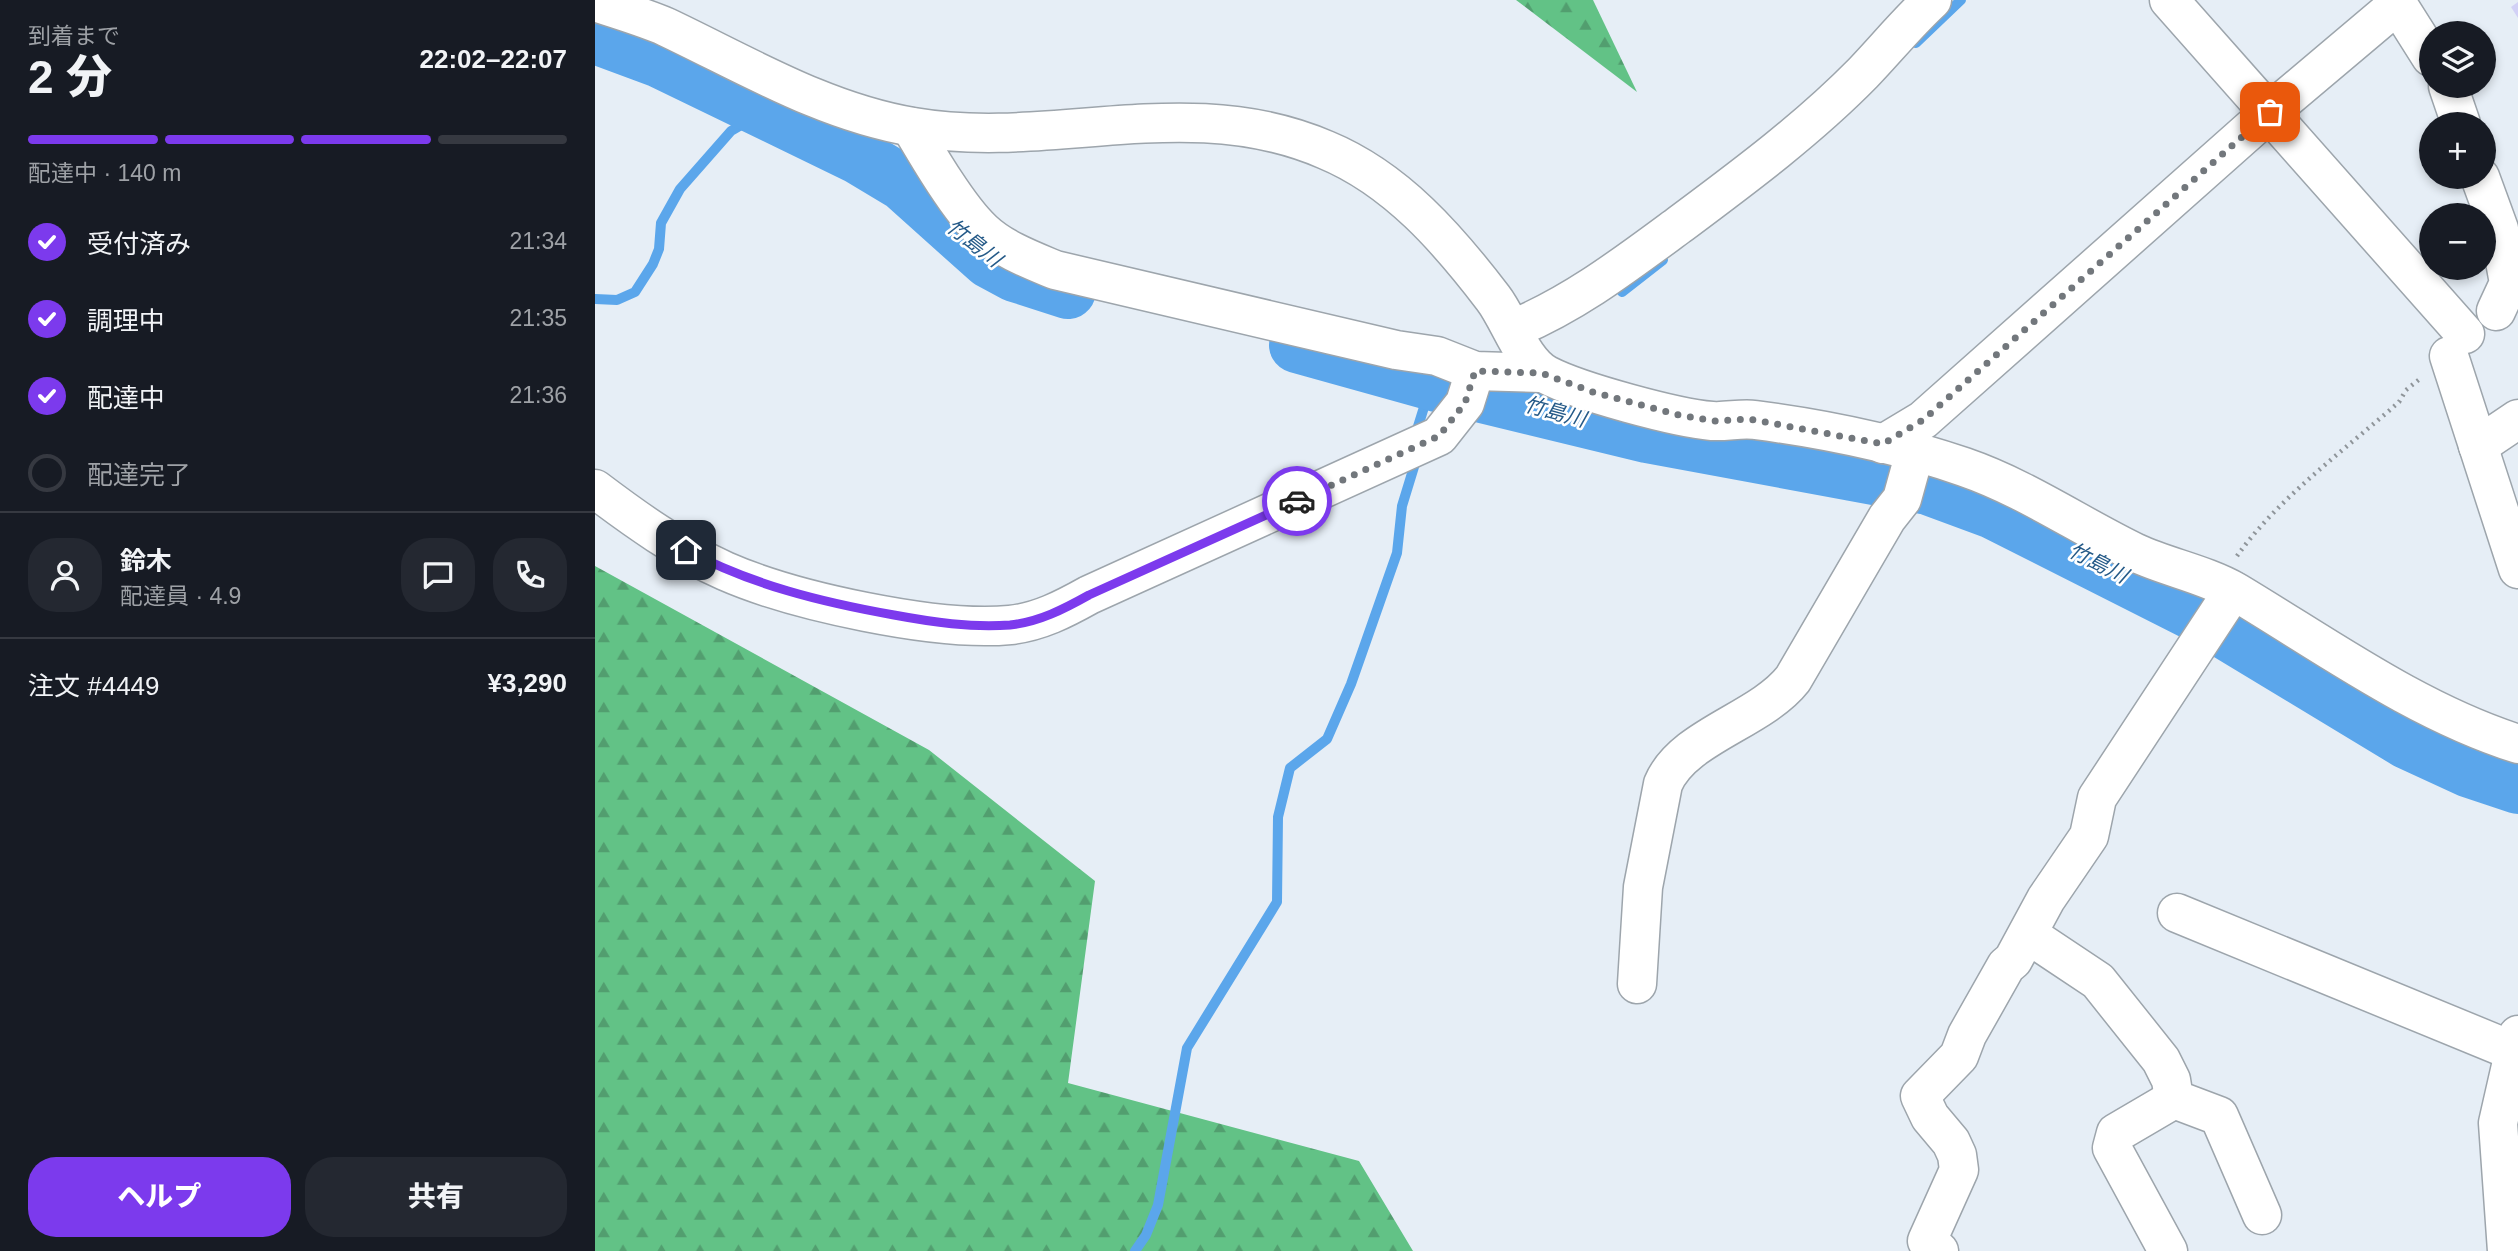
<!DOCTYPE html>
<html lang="ja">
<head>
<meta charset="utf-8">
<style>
	:root { --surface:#171b24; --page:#242831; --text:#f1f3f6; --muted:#9ea1a6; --line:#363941; --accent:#7c3aed }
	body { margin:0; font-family:Helvetica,"Noto Sans JP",sans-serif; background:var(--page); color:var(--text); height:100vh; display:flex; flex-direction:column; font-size:26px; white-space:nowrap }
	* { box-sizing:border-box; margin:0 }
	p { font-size:23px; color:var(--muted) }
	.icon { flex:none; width:38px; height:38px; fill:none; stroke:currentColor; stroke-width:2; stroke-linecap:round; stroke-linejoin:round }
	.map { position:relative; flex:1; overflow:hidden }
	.panel { display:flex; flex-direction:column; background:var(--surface); width:595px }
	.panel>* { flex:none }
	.controls { position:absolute; left:1824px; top:21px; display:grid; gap:14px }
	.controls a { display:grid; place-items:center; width:77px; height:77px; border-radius:50%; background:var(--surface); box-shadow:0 4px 10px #0003; font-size:35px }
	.pin { position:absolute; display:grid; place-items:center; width:60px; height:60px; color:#fff; margin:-30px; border-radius:14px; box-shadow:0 4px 10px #0006 }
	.courier { position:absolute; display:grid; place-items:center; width:70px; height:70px; margin:-35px; border:5px solid #7c3aed; border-radius:50%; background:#fff; color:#222; box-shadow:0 2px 9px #0007 }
	.head em { font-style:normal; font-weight:800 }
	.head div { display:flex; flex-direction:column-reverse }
	.head { display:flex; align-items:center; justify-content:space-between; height:119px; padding:0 28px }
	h1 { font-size:46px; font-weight:800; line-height:52px }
	.bar { display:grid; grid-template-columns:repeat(4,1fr); gap:10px 7px; align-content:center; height:84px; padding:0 28px }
	.bar i { height:9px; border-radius:5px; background:var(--line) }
	.bar .active { background:var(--accent) }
	.bar p { grid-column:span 4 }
	.line { display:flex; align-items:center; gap:18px; padding:0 28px; border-top:2px solid var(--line) }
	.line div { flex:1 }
	.round { display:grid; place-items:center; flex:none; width:74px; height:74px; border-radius:28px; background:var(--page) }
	ol { padding:0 28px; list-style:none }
	li { display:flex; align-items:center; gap:21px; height:77px }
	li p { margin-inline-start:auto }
	li .icon { padding:7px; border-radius:50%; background:var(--accent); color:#fff; stroke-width:4 }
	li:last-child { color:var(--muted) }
	li i { width:38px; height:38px; border:4px solid var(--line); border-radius:50% }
	.action { display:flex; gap:14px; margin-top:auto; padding:14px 28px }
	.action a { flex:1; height:80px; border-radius:28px; background:var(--accent); color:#fff; font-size:28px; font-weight:800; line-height:80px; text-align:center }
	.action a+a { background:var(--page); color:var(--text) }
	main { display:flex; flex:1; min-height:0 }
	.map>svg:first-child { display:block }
</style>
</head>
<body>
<main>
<section class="panel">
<div class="head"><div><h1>2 分</h1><p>到着まで</p></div><em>22:02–22:07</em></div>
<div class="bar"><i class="active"></i><i class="active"></i><i class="active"></i><i></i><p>配達中 · 140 m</p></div>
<ol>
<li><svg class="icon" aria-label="check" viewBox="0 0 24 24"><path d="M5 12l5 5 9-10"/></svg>受付済み<p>21:34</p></li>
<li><svg class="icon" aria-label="check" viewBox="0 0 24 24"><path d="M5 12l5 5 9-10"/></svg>調理中<p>21:35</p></li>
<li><svg class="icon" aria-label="check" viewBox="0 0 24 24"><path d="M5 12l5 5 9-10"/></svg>配達中<p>21:36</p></li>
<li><i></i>配達完了</li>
</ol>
<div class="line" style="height:126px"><a class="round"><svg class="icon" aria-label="person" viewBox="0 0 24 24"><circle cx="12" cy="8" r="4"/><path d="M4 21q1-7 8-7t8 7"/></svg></a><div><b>鈴木</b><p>配達員 · 4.9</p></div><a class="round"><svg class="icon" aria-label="chat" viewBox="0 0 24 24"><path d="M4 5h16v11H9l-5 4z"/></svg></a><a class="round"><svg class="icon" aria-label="phone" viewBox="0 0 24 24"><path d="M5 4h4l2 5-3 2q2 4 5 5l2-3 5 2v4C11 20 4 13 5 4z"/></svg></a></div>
<div class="line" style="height:91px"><div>注文 #4449</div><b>¥3,290</b></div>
<div class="action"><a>ヘルプ</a><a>共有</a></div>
</section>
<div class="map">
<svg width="1923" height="1251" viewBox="0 0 1923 1251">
	<defs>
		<pattern id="forest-firs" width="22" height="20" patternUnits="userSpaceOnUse" patternTransform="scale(1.75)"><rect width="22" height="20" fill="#62c286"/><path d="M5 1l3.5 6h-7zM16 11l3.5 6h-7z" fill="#529e6f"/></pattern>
	</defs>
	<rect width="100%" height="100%" fill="#e6eef6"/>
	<g fill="url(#forest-firs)">
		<polygon points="921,0 998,0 1042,92"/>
		<polygon points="0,566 334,750 500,881 473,1083 764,1161 818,1251 0,1251"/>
	</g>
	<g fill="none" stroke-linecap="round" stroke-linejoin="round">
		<g stroke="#5ba6eb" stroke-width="10">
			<polyline points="1321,43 1366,0"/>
			<polyline points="1027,292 1068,260"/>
			<polyline points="0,299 22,300 40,292 58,264 64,249 66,223 85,189 136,131 148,124 177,114"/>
			<polyline points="820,436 830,404 842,384"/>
			<polyline points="540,1251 551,1235 563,1205 592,1048 682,902 683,817 695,768 732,739 756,684 802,553 807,506 822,457"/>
		</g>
		<g stroke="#5ba6eb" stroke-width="56">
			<polyline points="0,36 65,60 263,156 308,183 394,260 420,274 473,291"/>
			<polyline points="702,345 842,384 1052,435 1333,487 1398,511 1602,614 1812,741 1875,770 1923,786"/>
		</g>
	</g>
	<polygon fill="#d2d1f6" points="1923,2 1923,18 1916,7"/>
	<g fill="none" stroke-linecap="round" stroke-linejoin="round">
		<defs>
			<g id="minor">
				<polyline points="1574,0 1870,334"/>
				<polyline points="1800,0 1836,57"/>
				<path d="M 0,2 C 23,10 48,17 71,27 C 151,65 229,112 318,127 C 457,151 593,90 731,150 C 801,179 853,239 898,298 C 915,320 927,362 952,375 C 985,392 1081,418 1117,421 C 1132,422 1146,418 1160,420 C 1230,429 1302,444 1369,467 C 1430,488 1483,525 1541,553 C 1574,568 1609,574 1641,592 C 1731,646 1822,712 1923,744"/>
				<polyline points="1853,86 1866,124"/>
				<path d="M 316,127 C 333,156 364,209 388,231 C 407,249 436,260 460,270 L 801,350 L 842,356 L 880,371 L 946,373"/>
				<polyline points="1885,177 1904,229 1914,283 1901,311"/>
				<path d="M 918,329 C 979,304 1031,264 1084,225 C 1147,178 1212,130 1268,73 C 1291,49 1312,23 1337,0"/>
				<polyline points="1854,356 1923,569"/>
				<polyline points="1288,444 1328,420 1675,112 1803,4"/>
				<polyline points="1883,446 1923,419"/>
				<path d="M 0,489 C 41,520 83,550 130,571 C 198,601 341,632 415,625 C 444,622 469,609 494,595 L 844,436 L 870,403 L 880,371"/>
				<polyline points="1582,913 1918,1051"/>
				<polyline points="1434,935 1503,981 1566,1060 1576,1080 1579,1099 1624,1116 1667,1215"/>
				<path d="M 1042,984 L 1048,887 L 1068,784 C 1088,736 1165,721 1198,679 L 1292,518 L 1307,499 L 1320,452"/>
				<polyline points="1344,1251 1332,1241 1364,1170 1362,1155 1356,1142 1335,1117 1325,1096 1364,1056 1372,1035 1411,966 1418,960 1451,899 1494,836 1502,798 1638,591"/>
				<polyline points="1573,1251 1517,1148 1521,1133 1579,1099"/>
				<polyline points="1912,1251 1903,1123 1923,1035"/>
			</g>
		</defs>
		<use href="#minor" stroke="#9da5ac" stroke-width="41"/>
		<path stroke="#8f959a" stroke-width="4.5" stroke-dasharray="2 5" stroke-linecap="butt" d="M 1642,556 C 1683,498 1751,449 1804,402 L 1811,390 L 1826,378"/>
		<use href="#minor" stroke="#fff" stroke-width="38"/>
	</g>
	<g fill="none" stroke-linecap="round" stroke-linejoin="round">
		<polyline stroke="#72777c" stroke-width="7" stroke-dasharray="0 12.6" points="702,501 844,436 870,403 880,371 946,373 998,392 1084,415 1119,421 1154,419 1288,444 1328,420 1675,112"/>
		<path stroke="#7c3aed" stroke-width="9" d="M 91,550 C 157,585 226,602 299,615 C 337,622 376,628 415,625 C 444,622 469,609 494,595 L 702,501"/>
	</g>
	<g text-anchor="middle" stroke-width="5" stroke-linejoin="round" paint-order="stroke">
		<g font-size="21" font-style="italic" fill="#255a88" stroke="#fff">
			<text transform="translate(379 243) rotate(38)" y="7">竹島川</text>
			<text transform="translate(960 412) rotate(15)" y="7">竹島川</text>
			<text transform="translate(1503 563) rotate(27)" y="7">竹島川</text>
		</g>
	</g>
</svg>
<div class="controls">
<a><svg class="icon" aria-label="layers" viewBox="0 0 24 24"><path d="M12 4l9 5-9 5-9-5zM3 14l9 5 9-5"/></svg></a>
<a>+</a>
<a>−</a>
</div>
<div class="pin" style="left:1675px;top:112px;background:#ea580c"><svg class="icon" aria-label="bag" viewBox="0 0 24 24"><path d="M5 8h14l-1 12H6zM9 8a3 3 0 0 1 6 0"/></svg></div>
<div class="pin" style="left:91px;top:550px;background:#1f2937"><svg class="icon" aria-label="home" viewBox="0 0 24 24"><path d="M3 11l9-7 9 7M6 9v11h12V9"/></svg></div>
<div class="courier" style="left:702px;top:501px"><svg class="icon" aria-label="car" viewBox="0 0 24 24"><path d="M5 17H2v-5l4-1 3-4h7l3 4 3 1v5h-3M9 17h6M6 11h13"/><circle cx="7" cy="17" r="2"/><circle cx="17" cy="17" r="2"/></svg></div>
</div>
</main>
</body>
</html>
